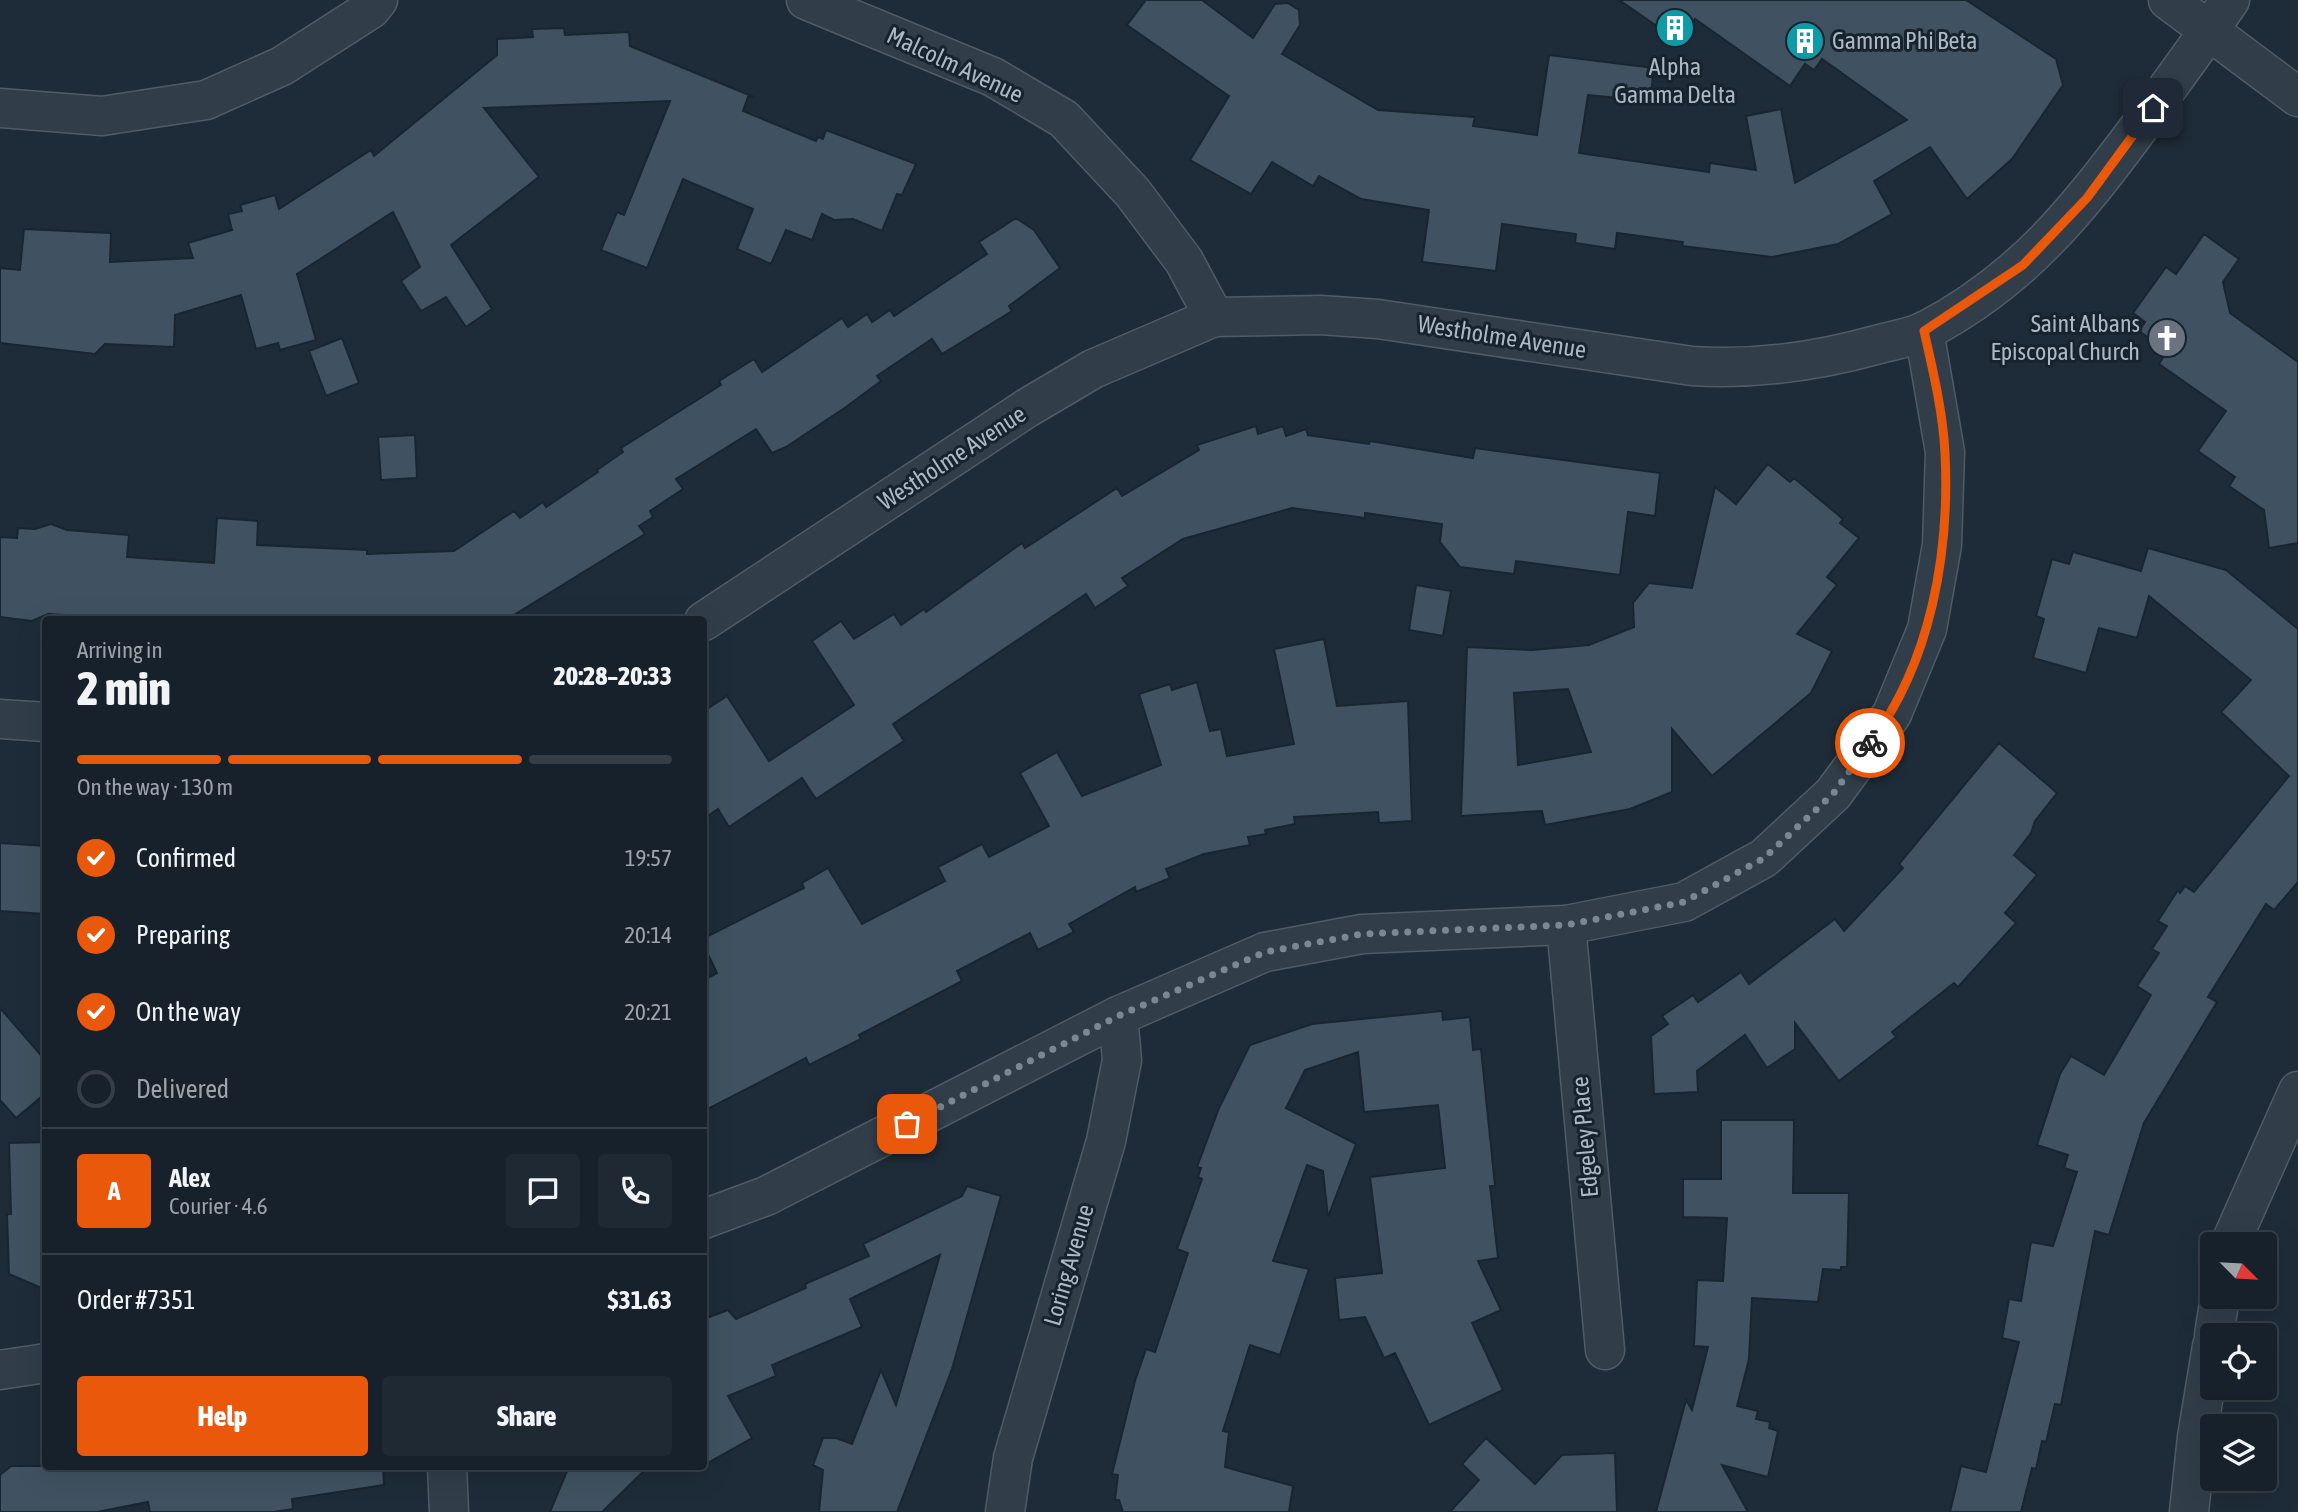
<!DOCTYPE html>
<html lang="en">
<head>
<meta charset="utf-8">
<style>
	:root { --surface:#16212b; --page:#1f2933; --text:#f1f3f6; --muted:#9ea3a9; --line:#353e47; --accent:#ea580c }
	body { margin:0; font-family:"Asap Condensed",sans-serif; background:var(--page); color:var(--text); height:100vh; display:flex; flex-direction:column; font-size:26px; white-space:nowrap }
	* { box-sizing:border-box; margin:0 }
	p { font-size:23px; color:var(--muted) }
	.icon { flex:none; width:38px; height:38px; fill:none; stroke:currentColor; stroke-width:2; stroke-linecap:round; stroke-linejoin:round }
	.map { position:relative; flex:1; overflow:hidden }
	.side { position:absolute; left:42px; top:616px; width:665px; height:854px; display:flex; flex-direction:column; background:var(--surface); border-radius:7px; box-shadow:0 7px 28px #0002,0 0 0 2px var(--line) }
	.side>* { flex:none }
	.needle { width:46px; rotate:114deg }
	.fabs { position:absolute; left:2200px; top:1232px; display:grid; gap:14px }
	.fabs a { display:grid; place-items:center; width:77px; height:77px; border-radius:7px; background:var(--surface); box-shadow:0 7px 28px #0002,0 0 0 2px var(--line); font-size:35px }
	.pin { position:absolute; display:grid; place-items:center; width:60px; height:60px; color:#fff; margin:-30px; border-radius:14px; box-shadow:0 4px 10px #0006 }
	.courier { position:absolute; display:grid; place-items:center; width:70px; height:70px; margin:-35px; border:5px solid #ea580c; border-radius:50%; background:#fff; color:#222; box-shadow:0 2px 9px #0007 }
	.overview em { font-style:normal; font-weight:800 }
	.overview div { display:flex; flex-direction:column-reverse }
	.overview { display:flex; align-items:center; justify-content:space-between; height:119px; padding:0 35px }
	h1 { font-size:46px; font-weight:800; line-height:52px }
	.bar { display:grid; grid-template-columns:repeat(4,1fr); gap:10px 7px; align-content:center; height:84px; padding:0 35px }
	.bar i { height:9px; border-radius:5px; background:var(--line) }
	.bar .active { background:var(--accent) }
	.bar p { grid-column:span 4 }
	.line { display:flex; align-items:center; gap:18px; padding:0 35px; border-top:2px solid var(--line) }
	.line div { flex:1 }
	.round { display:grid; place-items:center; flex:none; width:74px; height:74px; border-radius:7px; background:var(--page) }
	ol { padding:0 35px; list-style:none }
	li { display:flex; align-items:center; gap:21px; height:77px }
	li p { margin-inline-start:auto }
	li .icon { padding:7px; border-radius:50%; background:var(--accent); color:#fff; stroke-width:4 }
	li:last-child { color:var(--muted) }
	li i { width:38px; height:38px; border:4px solid var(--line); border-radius:50% }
	.cta { display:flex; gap:14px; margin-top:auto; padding:14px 35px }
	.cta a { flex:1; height:80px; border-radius:7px; background:var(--accent); color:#fff; font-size:28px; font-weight:800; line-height:80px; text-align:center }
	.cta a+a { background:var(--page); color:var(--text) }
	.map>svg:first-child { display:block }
</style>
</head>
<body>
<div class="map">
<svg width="2298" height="1512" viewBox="0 0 2298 1512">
	<rect width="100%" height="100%" fill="#1e2c39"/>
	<g fill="#405261" stroke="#192530" stroke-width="2" fill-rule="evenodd">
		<polygon points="1146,0 1202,0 1253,38 1275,4 1288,3 1299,10 1300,25 1282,54 1378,110 1475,117 1473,126 1537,135 1549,55 1654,68 1650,101 1588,95 1579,153 1709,172 1710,163 1756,170 1746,116 1781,109 1795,183 1907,120 1822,59 1814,70 1805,64 1790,86 1695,19 1680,42 1619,0 1966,0 2056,59 2063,85 2012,159 1967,199 1930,147 1874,181 1892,214 1838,244 1772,257 1682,246 1683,242 1617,233 1615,249 1575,243 1576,234 1502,224 1496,271 1422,262 1429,210 1361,199 1319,176 1313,186 1272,162 1251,194 1190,160 1229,96 1127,25"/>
		<polygon points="564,28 565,35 629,32 630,46 754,97 748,97 743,111 816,141 818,137 823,139 826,130 916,164 902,195 897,194 882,231 853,219 834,220 822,214 812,240 786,230 771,264 737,249 753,209 683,179 647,268 601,250 617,212 624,215 670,101 484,108 539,177 451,245 492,309 466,327 446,297 421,311 401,281 420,267 393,212 297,274 316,340 280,350 278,343 256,349 241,295 175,315 174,347 105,344 95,354 0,343 0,268 20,270 24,229 111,233 110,262 193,258 188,243 232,230 228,214 242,211 240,205 275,195 279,209 371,150 374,156 497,55 497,39 533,37 532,29"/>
		<polygon points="1016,218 1034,230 1060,268 1009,306 1012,311 942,354 932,339 877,376 881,381 846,407 786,447 772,453 756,429 676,479 683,489 650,511 653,517 639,526 645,534 506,620 134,620 48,614 32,621 0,617 0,537 17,538 18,528 35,529 51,524 67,530 129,535 127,557 214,563 217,518 258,521 257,545 367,550 367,554 454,551 514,511 520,518 543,502 546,507 598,472 597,470 623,452 621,448 721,385 719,381 754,359 762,372 842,318 848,327 867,314 872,322 890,310 894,316 987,254 979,242"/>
		<polygon points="2204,234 2239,259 2223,282 2230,313 2298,362 2298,543 2269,548 2264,510 2229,486 2235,477 2198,451 2226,411 2159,364 2167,351 2139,331 2145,322 2133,313 2166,267 2176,274"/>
		<polygon points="342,338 359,383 326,396 309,351"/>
		<polygon points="1256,426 1258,434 1283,426 1286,436 1306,429 1308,435 1369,444 1370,441 1473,458 1475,448 1660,473 1655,516 1628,512 1620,575 1516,561 1514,574 1460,567 1440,542 1442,524 1365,513 1365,518 1292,508 1183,539 1122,578 1128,586 1095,608 1086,594 893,724 904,741 816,799 802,778 729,827 718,809 704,819 704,711 727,696 769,761 854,705 812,641 841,621 854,639 894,614 901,625 924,609 926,612 1022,543 1025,548 1117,488 1122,496 1199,450 1197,445"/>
		<polygon points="415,435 417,478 381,480 378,437"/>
		<path d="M 1768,464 L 1790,482 L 1794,478 L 1843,519 L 1840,523 L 1859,538 L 1827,577 L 1837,585 L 1797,634 L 1832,651 L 1811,693 L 1712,776 L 1672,729 L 1672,792 L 1630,809 L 1545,825 L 1542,811 L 1461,816 L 1467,647 L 1532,650 L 1589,645 L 1634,627 L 1633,603 L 1649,583 L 1692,588 L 1715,487 L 1736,504 ZM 1568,689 L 1591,752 L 1518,765 L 1514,693 Z"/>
		<polygon points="2148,548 2226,570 2298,629 2298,882 2274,910 2266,904 2208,997 2217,1002 2144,1123 2109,1235 2095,1231 2061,1405 2055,1404 2046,1442 2042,1441 2036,1469 2032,1468 2021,1512 1950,1512 1961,1466 1986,1472 2019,1342 2002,1338 2009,1299 2021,1301 2031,1242 2053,1246 2077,1172 2064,1168 2068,1155 2037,1145 2060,1074 2071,1056 2104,1075 2151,995 2137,986 2159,953 2152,949 2167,926 2158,921 2178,890 2180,893 2185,886 2194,892 2289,776 2221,712 2251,680 2149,596 2137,638 2099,628 2086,673 2033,658 2044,619 2036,616 2052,559 2069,564 2073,552 2141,571"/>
		<polygon points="1416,585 1451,591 1443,636 1409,630"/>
		<polygon points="1324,639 1337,706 1408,701 1412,821 1379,823 1378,812 1294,817 1295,824 1265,830 1266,834 1248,837 1250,845 1204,854 1166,869 1170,878 1136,892 1135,887 1069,924 1074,932 1038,950 1030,933 957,971 962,981 859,1035 861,1039 809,1065 806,1058 704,1111 704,980 717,973 704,946 704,938 804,888 802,883 828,868 862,924 945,881 938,867 982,844 989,857 1049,826 1020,773 1057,752 1082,796 1161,765 1139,694 1170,684 1172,690 1197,682 1210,731 1221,729 1227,756 1294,744 1274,649"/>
		<polygon points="1999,743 2057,793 2035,821 2031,833 2014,855 2037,875 2005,913 2016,923 1958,987 1954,983 1892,1032 1896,1037 1839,1081 1795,1023 1795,1049 1767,1068 1745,1035 1697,1071 1698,1092 1654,1094 1651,1036 1668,1024 1662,1016 1693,995 1698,1002 1741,972 1749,984 1835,919 1844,931 1903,868 1899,864"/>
		<polygon points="0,843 46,846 46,914 0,911"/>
		<polygon points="0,1008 46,1061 46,1093 16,1118 0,1100"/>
		<polygon points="1442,1011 1443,1020 1470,1017 1473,1050 1481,1049 1495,1186 1490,1186 1498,1258 1478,1261 1501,1310 1472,1323 1503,1390 1429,1425 1395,1353 1384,1358 1365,1317 1339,1320 1335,1278 1382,1273 1370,1177 1445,1168 1438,1105 1364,1112 1358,1052 1305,1070 1286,1108 1356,1144 1328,1217 1323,1171 1307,1165 1273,1261 1309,1269 1280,1355 1250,1345 1223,1431 1229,1432 1225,1467 1293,1486 1289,1512 1123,1512 1119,1500 1115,1500 1118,1475 1112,1474 1135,1381 1146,1349 1155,1352 1188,1253 1177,1249 1202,1179 1198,1177 1201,1168 1197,1167 1219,1108 1250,1045 1312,1024"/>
		<polygon points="1721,1120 1794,1120 1793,1193 1849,1193 1847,1267 1841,1267 1841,1270 1823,1269 1818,1302 1752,1298 1749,1359 1737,1406 1758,1411 1756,1419 1770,1422 1769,1428 1778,1431 1768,1477 1722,1465 1748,1512 1656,1512 1686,1400 1692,1410 1708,1347 1694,1346 1697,1280 1723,1281 1727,1218 1683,1217 1683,1179 1721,1179"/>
		<polygon points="46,1142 46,1290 9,1274 7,1214 11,1214 9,1143"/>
		<polygon points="967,1186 1001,1196 952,1369 897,1512 819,1512 823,1470 813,1465 823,1438 836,1438 852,1444 881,1370 896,1405 940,1255 850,1299 862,1327 772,1365 776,1376 728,1396 752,1438 704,1465 704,1319 728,1310 736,1319 806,1288 805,1284 869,1256 863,1244 962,1196"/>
		<polygon points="1486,1438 1535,1484 1562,1455 1615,1453 1617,1512 1450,1512 1479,1480 1462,1464"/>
		<polygon points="11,1466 383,1466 384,1485 292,1499 293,1509 274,1512 150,1512 148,1502 97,1512 0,1512 0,1475"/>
		<polygon points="569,1466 649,1466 602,1512 550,1512"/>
	</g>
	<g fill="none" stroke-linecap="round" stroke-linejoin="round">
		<defs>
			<g id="minor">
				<polyline points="806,0 993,77 1064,119 1133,193 1184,261 1214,317"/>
				<polyline points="2168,0 2298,97"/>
				<polyline points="0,108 102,116 206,100 282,66 371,9 378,0"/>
				<path d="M 704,621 L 1027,408 L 1093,369 L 1214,317 L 1320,315 L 1378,319 L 1692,366 C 1756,370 1814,362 1876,345 C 1892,340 1912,338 1927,330 C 2022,280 2078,210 2140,126 C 2170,84 2201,43 2230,0"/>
				<polyline points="0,719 46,722"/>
				<polyline points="1566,925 1605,1350"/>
				<polyline points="704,1219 766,1196 1118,1016 1265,952 1362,934 1566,925 1684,902 1764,858 1833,794 1892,714 1927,629 1942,545 1945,452 1924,331"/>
				<polyline points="2230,1244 2298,1091"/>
				<polyline points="2214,1335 2220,1297"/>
				<polyline points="0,1370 46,1363"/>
				<polyline points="447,1466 449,1512"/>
				<polyline points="1005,1512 1013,1458 1106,1141 1122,1060 1118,1016"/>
				<polyline points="2189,1512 2197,1437 2212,1346"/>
			</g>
		</defs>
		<use href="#minor" stroke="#4f5c67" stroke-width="41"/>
		<use href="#minor" stroke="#313e49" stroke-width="38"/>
	</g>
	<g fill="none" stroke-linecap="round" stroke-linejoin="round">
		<polyline stroke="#7a8895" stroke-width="7" stroke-dasharray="0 12.6" points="907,1124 1118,1016 1265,952 1362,934 1566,925 1684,902 1764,858 1833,794 1870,743"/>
		<path stroke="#ea580c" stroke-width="9" d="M 1870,743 C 1931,663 1950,552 1945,453 C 1943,412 1933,371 1924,331 L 2023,265 L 2087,198 L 2153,108"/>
	</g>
	<defs>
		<symbol id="building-disc" viewBox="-11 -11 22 22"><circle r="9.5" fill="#0f9aa8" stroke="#17232d"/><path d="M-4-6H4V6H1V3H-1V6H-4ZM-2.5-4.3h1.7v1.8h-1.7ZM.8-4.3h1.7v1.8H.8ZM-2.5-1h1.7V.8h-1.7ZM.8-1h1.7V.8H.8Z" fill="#fff"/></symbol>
		<symbol id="church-disc" viewBox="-11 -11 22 22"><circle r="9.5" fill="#6b7280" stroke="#17232d"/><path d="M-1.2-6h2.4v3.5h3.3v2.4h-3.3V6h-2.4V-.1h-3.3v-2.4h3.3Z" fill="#fff"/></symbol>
	</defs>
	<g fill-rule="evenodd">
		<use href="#building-disc" x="1653" y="6" width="44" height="44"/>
		<use href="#building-disc" x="1783" y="19" width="44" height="44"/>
		<use href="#church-disc" x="2145" y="316" width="44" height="44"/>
	</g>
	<g text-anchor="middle" stroke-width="6" stroke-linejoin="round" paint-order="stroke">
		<g font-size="24" fill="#abb9c6" stroke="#17232d" text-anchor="start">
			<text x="1832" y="49">Gamma Phi Beta</text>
			<text x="1675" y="75" text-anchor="middle">Alpha<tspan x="1675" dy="28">Gamma Delta</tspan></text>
			<text x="2140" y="332" text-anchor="end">Saint Albans<tspan x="2140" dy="28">Episcopal Church</tspan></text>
		</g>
		<g font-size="24" fill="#abb9c6" stroke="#17232d">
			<text transform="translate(955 65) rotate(25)" y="8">Malcolm Avenue</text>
			<text transform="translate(1502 337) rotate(9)" y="8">Westholme Avenue</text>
			<text transform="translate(952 458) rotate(-33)" y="8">Westholme Avenue</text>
			<text transform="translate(1585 1137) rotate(-95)" y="8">Edgeley Place</text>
			<text transform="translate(1069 1265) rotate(-74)" y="8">Loring Avenue</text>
		</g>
	</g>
</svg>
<div class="fabs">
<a><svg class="needle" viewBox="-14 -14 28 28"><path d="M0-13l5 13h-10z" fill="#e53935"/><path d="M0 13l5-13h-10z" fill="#9ea3a9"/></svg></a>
<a><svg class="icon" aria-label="locate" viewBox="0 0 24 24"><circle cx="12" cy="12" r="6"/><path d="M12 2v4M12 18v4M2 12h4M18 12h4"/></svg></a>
<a><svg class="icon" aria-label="layers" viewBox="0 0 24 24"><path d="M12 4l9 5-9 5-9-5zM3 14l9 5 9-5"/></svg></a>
</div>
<div class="pin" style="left:907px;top:1124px;background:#ea580c"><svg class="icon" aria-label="bag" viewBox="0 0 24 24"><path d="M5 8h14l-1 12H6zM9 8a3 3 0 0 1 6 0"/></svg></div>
<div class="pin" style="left:2153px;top:108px;background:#1f2937"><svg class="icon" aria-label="home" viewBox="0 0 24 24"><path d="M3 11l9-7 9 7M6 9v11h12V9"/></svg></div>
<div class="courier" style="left:1870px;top:743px"><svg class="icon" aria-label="bike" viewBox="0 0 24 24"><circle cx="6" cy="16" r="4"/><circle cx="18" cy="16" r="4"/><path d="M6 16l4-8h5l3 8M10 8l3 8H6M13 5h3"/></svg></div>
<section class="side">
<div class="overview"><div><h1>2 min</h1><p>Arriving in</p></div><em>20:28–20:33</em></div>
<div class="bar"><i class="active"></i><i class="active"></i><i class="active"></i><i></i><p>On the way · 130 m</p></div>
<ol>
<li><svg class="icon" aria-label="check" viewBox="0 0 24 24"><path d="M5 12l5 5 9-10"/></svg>Confirmed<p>19:57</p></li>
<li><svg class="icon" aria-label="check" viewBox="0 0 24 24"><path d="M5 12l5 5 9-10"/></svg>Preparing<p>20:14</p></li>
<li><svg class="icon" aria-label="check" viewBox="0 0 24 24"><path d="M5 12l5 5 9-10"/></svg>On the way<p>20:21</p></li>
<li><i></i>Delivered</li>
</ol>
<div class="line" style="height:126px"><b class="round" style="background:var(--accent);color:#fff">A</b><div><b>Alex</b><p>Courier · 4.6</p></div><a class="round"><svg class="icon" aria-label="chat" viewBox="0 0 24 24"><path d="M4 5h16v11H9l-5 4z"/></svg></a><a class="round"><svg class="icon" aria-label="phone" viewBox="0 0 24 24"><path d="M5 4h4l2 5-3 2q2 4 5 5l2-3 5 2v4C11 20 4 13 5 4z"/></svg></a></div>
<div class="line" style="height:91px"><div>Order #7351</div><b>$31.63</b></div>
<div class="cta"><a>Help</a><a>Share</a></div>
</section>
</div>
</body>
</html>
